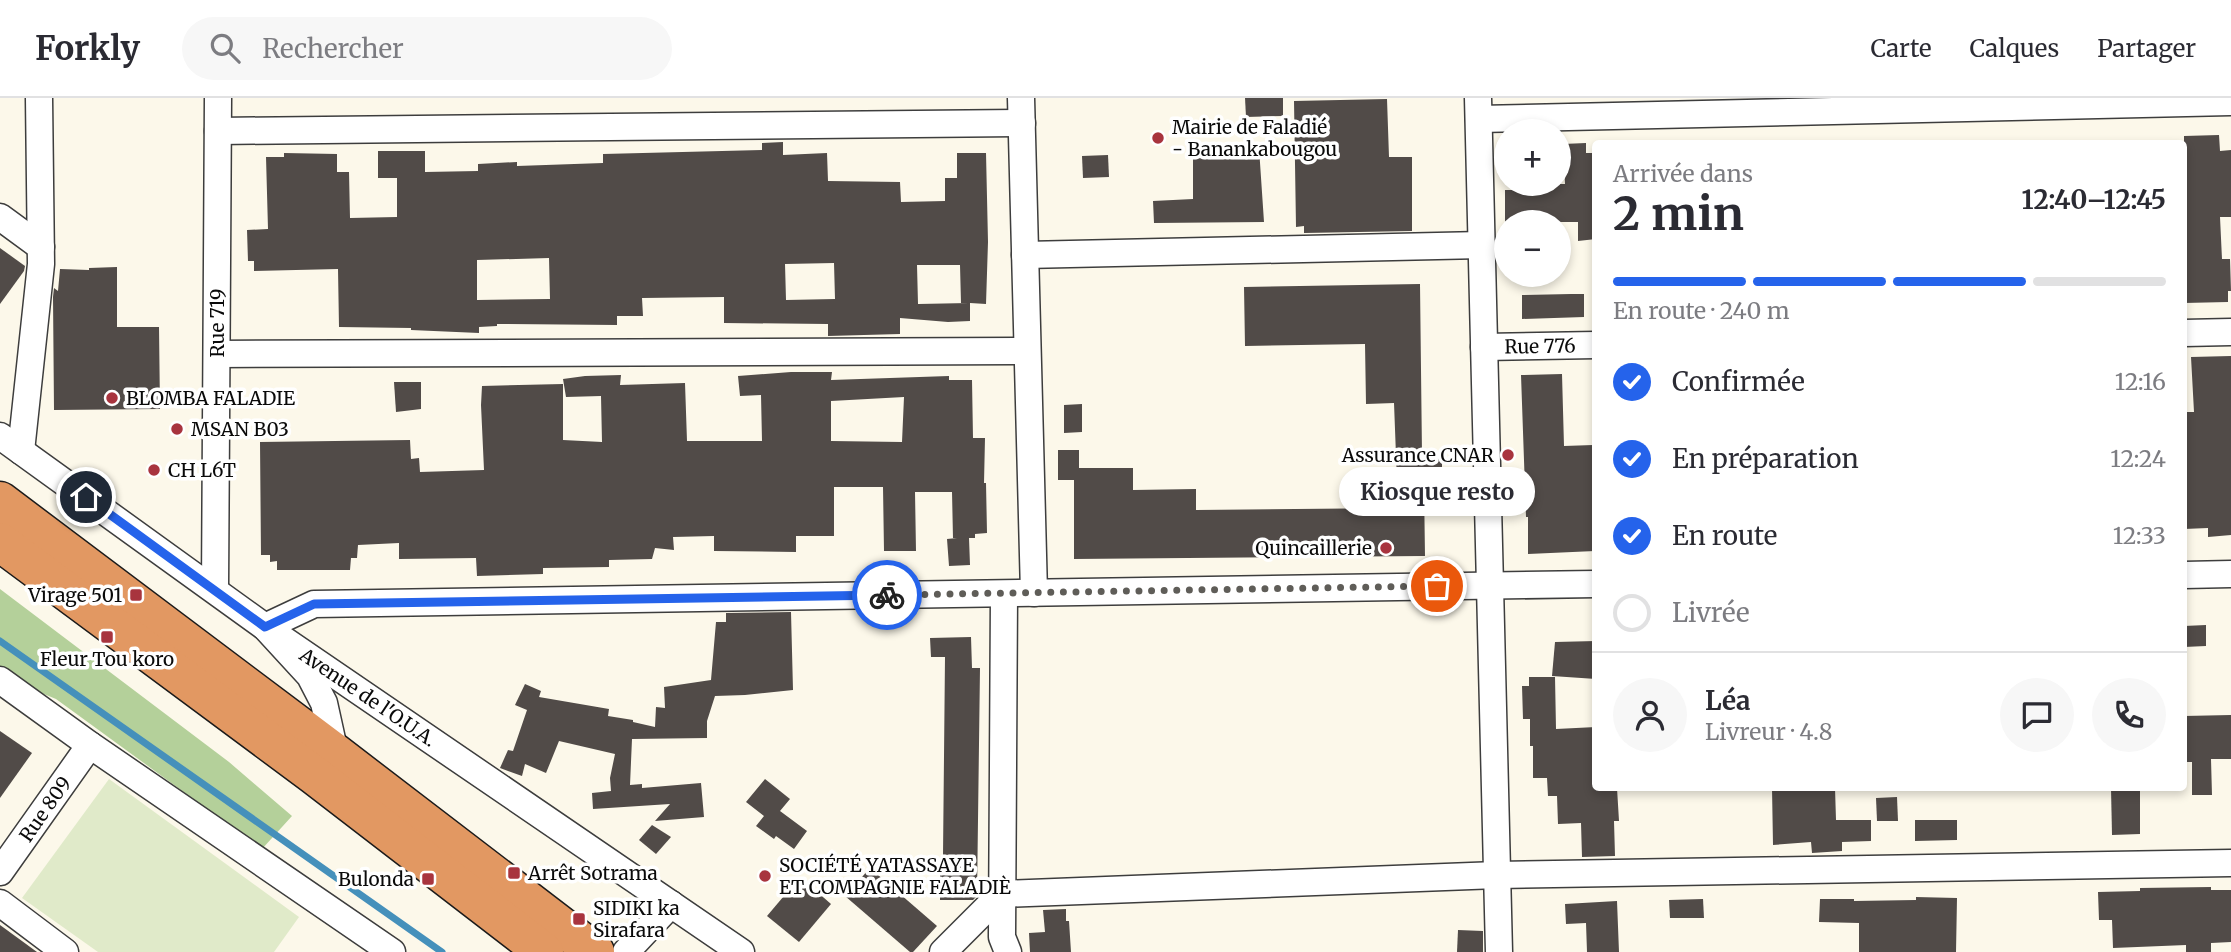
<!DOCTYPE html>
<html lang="fr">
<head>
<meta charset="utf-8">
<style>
	:root { --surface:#fff; --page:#f7f7f7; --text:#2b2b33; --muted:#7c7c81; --line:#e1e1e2; --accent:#2563eb }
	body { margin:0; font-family:Merriweather,serif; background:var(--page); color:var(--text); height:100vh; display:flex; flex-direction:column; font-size:26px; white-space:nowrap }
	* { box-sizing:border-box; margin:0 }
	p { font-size:23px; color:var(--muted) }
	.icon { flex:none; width:38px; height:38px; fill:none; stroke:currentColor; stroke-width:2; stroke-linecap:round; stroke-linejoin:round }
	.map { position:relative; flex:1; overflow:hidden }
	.sheet { position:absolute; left:1592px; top:42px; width:595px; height:651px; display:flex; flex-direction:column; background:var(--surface); border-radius:7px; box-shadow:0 4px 10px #0003 }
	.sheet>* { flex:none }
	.fabs { position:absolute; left:1494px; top:21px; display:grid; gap:14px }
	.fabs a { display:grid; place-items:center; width:77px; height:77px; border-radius:50%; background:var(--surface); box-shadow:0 4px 10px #0003; font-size:35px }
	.pin { position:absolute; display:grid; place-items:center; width:60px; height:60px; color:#fff; margin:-30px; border:4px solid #fff; border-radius:50%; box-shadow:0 2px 7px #0007 }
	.courier { position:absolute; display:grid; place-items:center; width:70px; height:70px; margin:-35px; border:5px solid #2563eb; border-radius:50%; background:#fff; color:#222; box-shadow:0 2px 9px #0007 }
	.bubble { position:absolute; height:49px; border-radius:24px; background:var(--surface); box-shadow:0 4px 10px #0003; font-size:23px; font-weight:700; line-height:49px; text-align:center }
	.headline em { font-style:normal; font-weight:700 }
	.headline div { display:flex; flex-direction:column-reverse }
	.headline { display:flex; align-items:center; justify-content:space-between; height:119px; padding:0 21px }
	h1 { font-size:46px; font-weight:700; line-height:52px }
	.bar { display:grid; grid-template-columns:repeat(4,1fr); gap:10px 7px; align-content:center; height:84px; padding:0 21px }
	.bar i { height:9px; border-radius:5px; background:var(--line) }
	.bar .current { background:var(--accent) }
	.bar p { grid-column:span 4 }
	.line { display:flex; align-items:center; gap:18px; padding:0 21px; border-top:2px solid var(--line) }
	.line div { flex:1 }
	.round { display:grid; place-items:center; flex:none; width:74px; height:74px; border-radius:37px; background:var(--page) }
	ol { padding:0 21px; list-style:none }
	li { display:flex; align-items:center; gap:21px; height:77px }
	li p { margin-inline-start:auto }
	li .icon { padding:7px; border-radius:50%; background:var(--accent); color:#fff; stroke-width:4 }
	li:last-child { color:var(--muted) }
	li i { width:38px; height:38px; border:4px solid var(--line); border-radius:50% }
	header { display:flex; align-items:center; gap:42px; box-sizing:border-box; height:98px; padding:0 35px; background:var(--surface); border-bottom:2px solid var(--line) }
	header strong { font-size:33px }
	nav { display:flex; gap:38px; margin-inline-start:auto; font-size:24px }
	.search { width:490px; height:63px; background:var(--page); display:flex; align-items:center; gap:18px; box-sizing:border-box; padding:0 24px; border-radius:38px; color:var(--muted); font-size:26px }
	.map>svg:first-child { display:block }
</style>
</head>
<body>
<header>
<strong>Forkly</strong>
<div class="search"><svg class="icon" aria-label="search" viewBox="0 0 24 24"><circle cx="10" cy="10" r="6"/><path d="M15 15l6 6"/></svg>Rechercher</div>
<nav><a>Carte</a><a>Calques</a><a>Partager</a></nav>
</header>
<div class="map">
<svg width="2231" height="854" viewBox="0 0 2231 854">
	<rect width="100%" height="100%" fill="#fcf8ea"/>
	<polygon fill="#b4d09a" points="0,491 229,664 292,718 262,751 56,601 0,578"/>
	<polygon fill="#e0eac9" points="109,681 299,819 274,854 98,854 22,800"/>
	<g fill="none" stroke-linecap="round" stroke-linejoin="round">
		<polyline stroke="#4590bb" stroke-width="7" points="0,543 442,854"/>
	</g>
	<g fill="#514b48" fill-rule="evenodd">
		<polygon points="1245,0 1283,0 1283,18 1246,19"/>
		<polygon points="1387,1 1389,59 1412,59 1412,133 1304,135 1304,128 1296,129 1294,3"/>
		<polygon points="2219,37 2220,53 2231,52 2231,119 2220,119 2222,161 2230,161 2231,193 2228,193 2228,204 2184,205 2184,38"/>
		<path d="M 783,44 L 783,57 L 827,55 L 828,83 L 900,84 L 901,104 L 945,103 L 945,80 L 957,80 L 957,55 L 986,55 L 988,144 L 986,206 L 970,205 L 970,223 L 948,224 L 900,220 L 900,236 L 828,238 L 828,226 L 724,225 L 724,199 L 642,200 L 643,218 L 617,218 L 617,227 L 497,226 L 497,228 L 479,229 L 479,235 L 411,232 L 411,230 L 339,229 L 338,171 L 254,173 L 254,163 L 248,163 L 247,132 L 268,131 L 266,59 L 284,59 L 284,55 L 337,56 L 337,74 L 349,74 L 350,120 L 397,119 L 397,80 L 378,80 L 378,53 L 425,53 L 425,74 L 478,73 L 478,66 L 517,64 L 517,68 L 603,65 L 603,56 L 762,52 L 762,45 ZM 549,160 L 550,201 L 477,202 L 477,162 ZM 834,165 L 835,201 L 786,202 L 785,166 ZM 917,167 L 960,167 L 961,205 L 969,205 L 918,206 Z"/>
		<polygon points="1586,45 1586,55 1596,55 1596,141 1578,143 1578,124 1505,124 1505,92 1521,92 1521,86 1565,86 1563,46"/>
		<polygon points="1193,50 1259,50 1264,124 1154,125 1153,103 1193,101"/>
		<polygon points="1108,57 1109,79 1083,80 1082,58"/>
		<polygon points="0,150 25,168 24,173 0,206"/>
		<polygon points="117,169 117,229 159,229 160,311 54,312 53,199 54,190 58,193 60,171 89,172 89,170"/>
		<polygon points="1420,186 1422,357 1442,357 1442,387 1424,387 1425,458 1074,461 1074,382 1058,382 1058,352 1079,352 1079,370 1133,370 1133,392 1196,391 1196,412 1398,410 1394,305 1366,306 1365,246 1245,248 1244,189"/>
		<polygon points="1571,196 1584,196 1584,219 1522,221 1522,197"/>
		<polygon points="2231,258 2231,437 2208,439 2208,430 2184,431 2184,314 2194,314 2191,259"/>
		<path d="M 791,274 L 832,274 L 831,282 L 949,278 L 949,282 L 972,282 L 973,340 L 985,340 L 984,385 L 986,385 L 987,435 L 975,436 L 975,440 L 969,440 L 970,467 L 949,468 L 947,441 L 957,440 L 953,440 L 952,394 L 915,394 L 916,453 L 884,453 L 883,389 L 834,389 L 834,438 L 796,438 L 796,454 L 714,453 L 714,438 L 673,439 L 674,452 L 655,450 L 652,461 L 609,462 L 609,469 L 543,470 L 543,476 L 477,478 L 476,460 L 399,461 L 399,445 L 358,447 L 357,460 L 351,460 L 350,472 L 277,472 L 277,463 L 270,464 L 270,457 L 261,457 L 260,344 L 410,342 L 411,361 L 419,360 L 420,374 L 484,372 L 481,307 L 482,288 L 563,286 L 563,342 L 602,344 L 601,298 L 566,299 L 563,281 L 585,278 L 621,277 L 620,287 L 685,285 L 687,343 L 762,343 L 761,297 L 740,298 L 738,278 ZM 904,299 L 902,344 L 831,343 L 831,303 Z"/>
		<polygon points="1562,276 1564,348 1593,347 1595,453 1528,456 1528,419 1526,419 1521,277"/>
		<polygon points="394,284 421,284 421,311 396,314"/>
		<polygon points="1082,306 1082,334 1064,335 1064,307"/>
		<polygon points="791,514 793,592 745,597 715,598 707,623 707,640 632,641 630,687 642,686 642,690 701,685 704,719 655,723 670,706 593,711 592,695 611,693 610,680 615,656 559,643 546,675 525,666 522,678 500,670 508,652 513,653 527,612 515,607 525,586 541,593 539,599 609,611 608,618 633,622 633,624 655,629 656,609 665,610 664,589 711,582 716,524 726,524 726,515"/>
		<polygon points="2206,527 2206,548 2184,549 2184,528"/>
		<polygon points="971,539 972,570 980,570 977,798 973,802 940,802 940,758 943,758 945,559 931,559 930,540"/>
		<polygon points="1596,543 1596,581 1552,578 1555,544"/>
		<polygon points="1529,579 1555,579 1556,631 1596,629 1596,690 1617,690 1619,723 1614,723 1615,758 1582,759 1581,725 1558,726 1557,698 1548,698 1547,680 1533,680 1533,648 1530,648 1530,621 1523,621 1522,588 1529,588"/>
		<polygon points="2231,617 2231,661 2211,661 2212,697 2192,697 2192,664 2184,664 2184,618"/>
		<polygon points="0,633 32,655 0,700"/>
		<polygon points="765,681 790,701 780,713 807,733 794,751 776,738 774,741 756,728 764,718 746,704"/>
		<polygon points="1772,690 1835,690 1836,722 1871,722 1871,743 1842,744 1842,753 1812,755 1811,744 1773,747"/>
		<polygon points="2111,690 2140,690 2140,736 2112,737"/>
		<polygon points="1897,699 1898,723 1877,723 1876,700"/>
		<polygon points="1915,722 1957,722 1957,742 1915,743"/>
		<polygon points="652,727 671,739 656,756 639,742"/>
		<polygon points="870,770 937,828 913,854 910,854 845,798"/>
		<polygon points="800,779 831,806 799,844 767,818"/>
		<polygon points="2211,789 2211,792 2231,792 2231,844 2211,845 2211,854 2186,854 2186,847 2113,850 2112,822 2099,822 2098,794 2140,793 2140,790"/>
		<polygon points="1916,799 1957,800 1956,854 1859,854 1859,825 1819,824 1820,801 1854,801 1854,803 1916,802"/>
		<polygon points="1703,801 1704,820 1670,820 1669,802"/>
		<polygon points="1617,803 1619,854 1587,854 1586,825 1566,826 1565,806"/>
		<polygon points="1066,811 1066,823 1069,823 1071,854 1030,854 1029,835 1045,834 1043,812"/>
		<polygon points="0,827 37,854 0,854"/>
		<polygon points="1458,832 1483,833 1483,854 1457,854"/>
	</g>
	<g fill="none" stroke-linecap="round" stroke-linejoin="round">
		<defs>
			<g id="minor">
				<polyline points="1021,0 1034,495"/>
				<polyline points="1478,0 1499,854"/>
				<polyline points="1479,21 2231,4"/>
				<polyline points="218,33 1022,25"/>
				<polyline points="0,119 41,149"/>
				<polyline points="1025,157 1482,147"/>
				<polyline points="2184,235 2231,234"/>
				<polyline points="1484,249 1596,247"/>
				<polyline points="217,256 1027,253"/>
				<polyline points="0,338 265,529 741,854"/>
				<polyline points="21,353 41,166 39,0"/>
				<polyline points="2184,477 2231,476"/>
				<polyline points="215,491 218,0"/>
				<polyline points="1004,496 1002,839 1008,854"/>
				<polyline points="0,582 90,647 392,854"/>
				<polyline points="335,655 324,605 310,578 265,529 314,506 1596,486"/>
				<polyline points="0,774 90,647"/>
				<polyline points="0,805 65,854"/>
				<polyline points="626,854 671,806"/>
				<polyline points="943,854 1001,796 1497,777 2231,765"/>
			</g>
			<g id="highway">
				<polyline points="0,403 335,655 595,854"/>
				<polyline points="0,444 314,677 544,854"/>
			</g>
		</defs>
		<use href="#minor" stroke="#3d3d3d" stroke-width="29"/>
		<use href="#highway" stroke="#1b1b1b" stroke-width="41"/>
		<use href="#minor" stroke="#fff" stroke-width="26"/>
		<use href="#highway" stroke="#e29862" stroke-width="38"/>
	</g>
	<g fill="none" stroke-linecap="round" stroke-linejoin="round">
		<polyline stroke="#5f5d58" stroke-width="7" stroke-dasharray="0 12.6" points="887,497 1437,488"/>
		<polyline stroke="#2563eb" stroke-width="9" points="86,399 265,529 314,506 887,497"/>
	</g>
	<g fill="#a8343e" stroke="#fff" stroke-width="2.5">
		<circle cx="1158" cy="40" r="7"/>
		<circle cx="112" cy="300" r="7"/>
		<circle cx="177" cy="331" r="7"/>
		<circle cx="1508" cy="357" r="7"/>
		<circle cx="154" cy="372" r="7"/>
		<circle cx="1386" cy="450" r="7"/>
		<rect x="129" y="490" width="14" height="14" rx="3.5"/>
		<rect x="100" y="532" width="14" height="14" rx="3.5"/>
		<rect x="507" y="768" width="14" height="14" rx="3.5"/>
		<circle cx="765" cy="778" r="7"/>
		<rect x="421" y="774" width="14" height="14" rx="3.5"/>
		<rect x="572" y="814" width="14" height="14" rx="3.5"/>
	</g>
	<g text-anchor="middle" stroke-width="7" stroke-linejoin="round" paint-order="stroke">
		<g font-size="19" fill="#0a0a0a" stroke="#fff" text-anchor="start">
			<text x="1172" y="36">Mairie de Faladié<tspan x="1172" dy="22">- Banankabougou</tspan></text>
			<text x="126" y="307">BLOMBA FALADIE</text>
			<text x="191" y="338">MSAN B03</text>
			<text x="1494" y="364" text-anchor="end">Assurance CNAR</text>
			<text x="168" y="379">CH L6T</text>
			<text x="1372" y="457" text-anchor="end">Quincaillerie</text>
			<text x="122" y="504" text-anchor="end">Virage 501</text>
			<text x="107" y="568" text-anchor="middle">Fleur Tou koro</text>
			<text x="779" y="774">SOCIÉTÉ YATASSAYE<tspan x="779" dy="22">ET COMPAGNIE FALADIÈ</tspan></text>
			<text x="528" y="782">Arrêt Sotrama</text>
			<text x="414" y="788" text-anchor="end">Bulonda</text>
			<text x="593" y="817">SIDIKI ka<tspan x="593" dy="22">Sirafara</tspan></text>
		</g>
		<g font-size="19" fill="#0a0a0a" stroke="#fff">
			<text transform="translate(217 225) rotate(-90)" y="7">Rue 719</text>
			<text transform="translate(1540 248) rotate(-1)" y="7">Rue 776</text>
			<text transform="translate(368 599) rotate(34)" y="7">Avenue de l'O.U.A.</text>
			<text transform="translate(45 711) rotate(-55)" y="7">Rue 809</text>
		</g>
	</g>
</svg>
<div class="fabs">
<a>+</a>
<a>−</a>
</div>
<div class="pin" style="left:1437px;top:488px;background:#ea580c"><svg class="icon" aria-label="bag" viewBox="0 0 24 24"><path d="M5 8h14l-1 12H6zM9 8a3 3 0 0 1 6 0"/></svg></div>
<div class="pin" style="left:86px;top:399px;background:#1f2937"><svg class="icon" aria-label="home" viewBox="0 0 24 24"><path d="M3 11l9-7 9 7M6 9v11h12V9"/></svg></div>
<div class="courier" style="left:887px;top:497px"><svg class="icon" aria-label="bike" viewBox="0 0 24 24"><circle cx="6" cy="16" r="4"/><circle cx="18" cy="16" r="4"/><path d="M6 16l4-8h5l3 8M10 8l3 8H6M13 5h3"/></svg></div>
<div class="bubble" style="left:1339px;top:369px;width:196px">Kiosque resto</div>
<section class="sheet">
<div class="headline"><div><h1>2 min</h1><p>Arrivée dans</p></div><em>12:40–12:45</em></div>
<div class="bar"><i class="current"></i><i class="current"></i><i class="current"></i><i></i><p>En route · 240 m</p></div>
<ol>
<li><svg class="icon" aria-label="check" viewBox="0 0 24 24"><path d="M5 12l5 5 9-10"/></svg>Confirmée<p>12:16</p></li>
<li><svg class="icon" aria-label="check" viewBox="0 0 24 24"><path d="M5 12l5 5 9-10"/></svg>En préparation<p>12:24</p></li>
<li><svg class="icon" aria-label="check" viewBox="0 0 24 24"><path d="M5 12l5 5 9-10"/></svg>En route<p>12:33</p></li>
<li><i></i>Livrée</li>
</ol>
<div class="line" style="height:126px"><a class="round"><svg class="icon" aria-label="person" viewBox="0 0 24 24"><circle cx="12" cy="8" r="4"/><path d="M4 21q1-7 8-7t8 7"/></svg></a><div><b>Léa</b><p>Livreur · 4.8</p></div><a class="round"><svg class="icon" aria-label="chat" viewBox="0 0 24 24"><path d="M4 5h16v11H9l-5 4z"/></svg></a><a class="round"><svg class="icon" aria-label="phone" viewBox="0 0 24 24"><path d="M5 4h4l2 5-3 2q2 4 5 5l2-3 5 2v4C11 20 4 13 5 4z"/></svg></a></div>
</section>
</div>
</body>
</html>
